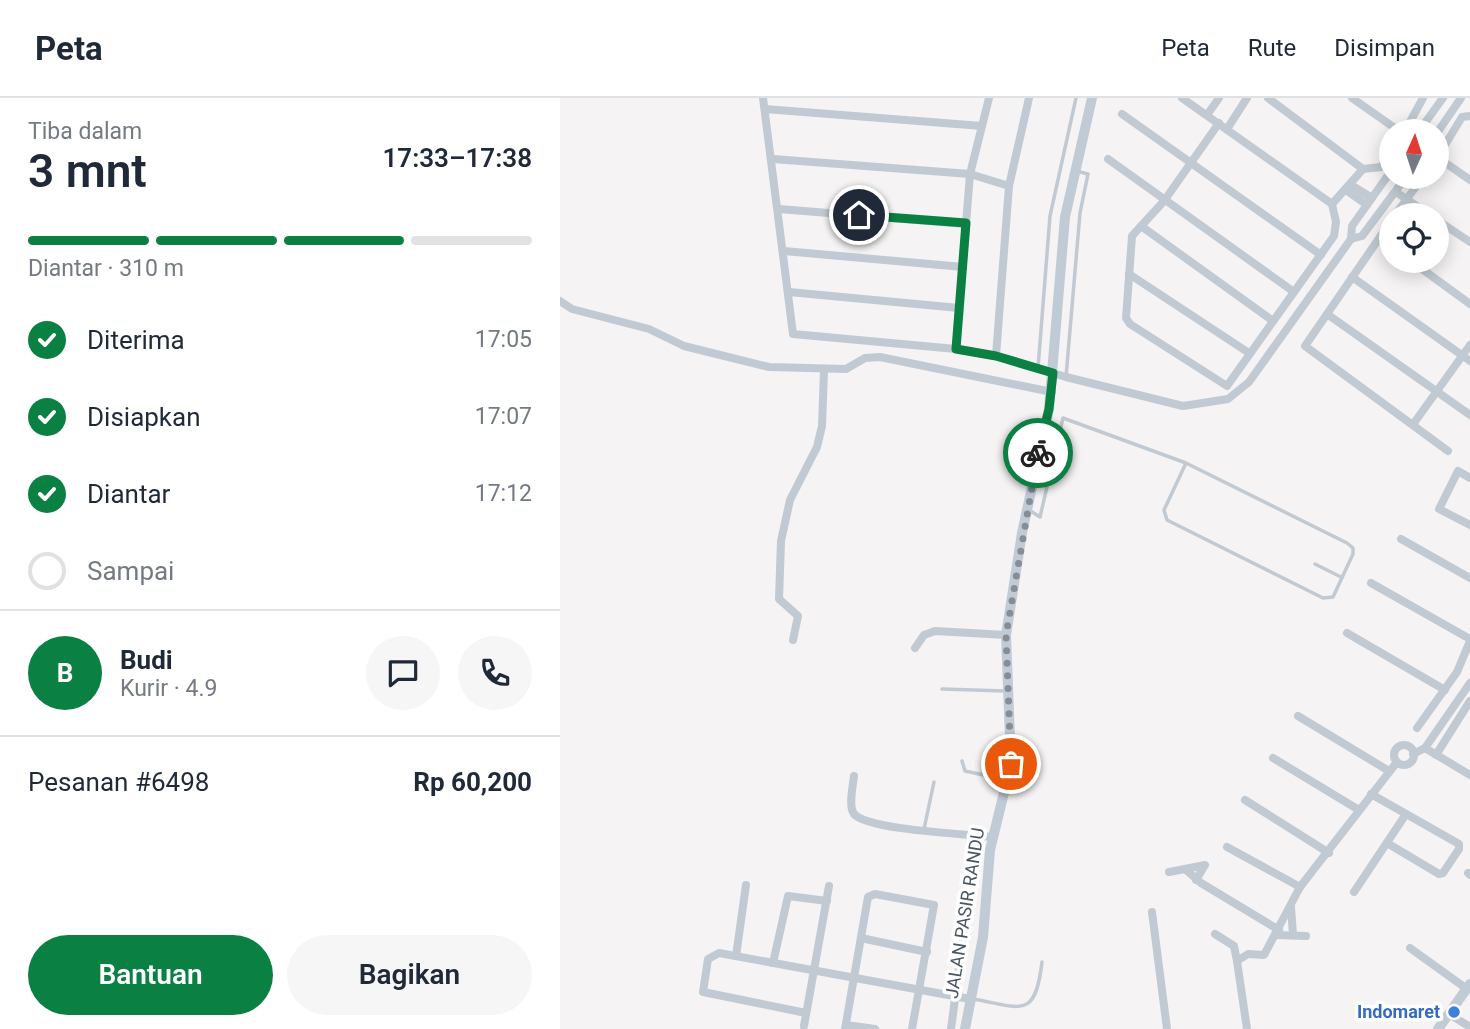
<!DOCTYPE html>
<html lang="id">
<head>
<meta charset="utf-8">
<style>
	:root { --surface:#fff; --page:#f6f6f7; --text:#1f2937; --muted:#747a83; --line:#e0e1e3; --accent:#0b8043 }
	body { margin:0; font-family:Roboto,sans-serif; background:var(--page); color:var(--text); height:100vh; display:flex; flex-direction:column; font-size:26px; white-space:nowrap }
	* { box-sizing:border-box; margin:0 }
	p { font-size:23px; color:var(--muted) }
	.icon { flex:none; width:38px; height:38px; fill:none; stroke:currentColor; stroke-width:2; stroke-linecap:round; stroke-linejoin:round }
	.map { position:relative; flex:1; overflow:hidden }
	.drawer { display:flex; flex-direction:column; background:var(--surface); width:560px }
	.drawer>* { flex:none }
	.needle { width:46px; rotate:3deg }
	.controls { position:absolute; left:819px; top:21px; display:grid; gap:14px }
	.controls a { display:grid; place-items:center; width:70px; height:70px; border-radius:50%; background:var(--surface); box-shadow:0 4px 18px #0003; font-size:35px }
	.pin { position:absolute; display:grid; place-items:center; width:60px; height:60px; color:#fff; margin:-30px; border:4px solid #fff; border-radius:50%; box-shadow:0 2px 7px #0007 }
	.courier { position:absolute; display:grid; place-items:center; width:70px; height:70px; margin:-35px; border:5px solid #0b8043; border-radius:50%; background:#fff; color:#222; box-shadow:0 2px 9px #0007 }
	.head em { font-style:normal; font-weight:600 }
	.head div { display:flex; flex-direction:column-reverse }
	.head { display:flex; align-items:center; justify-content:space-between; height:119px; padding:0 28px }
	h1 { font-size:46px; font-weight:600; line-height:52px }
	.bar { display:grid; grid-template-columns:repeat(4,1fr); gap:10px 7px; align-content:center; height:84px; padding:0 28px }
	.bar i { height:9px; border-radius:5px; background:var(--line) }
	.bar .on { background:var(--accent) }
	.bar p { grid-column:span 4 }
	.line { display:flex; align-items:center; gap:18px; padding:0 28px; border-top:2px solid var(--line) }
	.line div { flex:1 }
	.round { display:grid; place-items:center; flex:none; width:74px; height:74px; border-radius:37px; background:var(--page) }
	ol { padding:0 28px; list-style:none }
	li { display:flex; align-items:center; gap:21px; height:77px }
	li p { margin-inline-start:auto }
	li .icon { padding:7px; border-radius:50%; background:var(--accent); color:#fff; stroke-width:4 }
	li:last-child { color:var(--muted) }
	li i { width:38px; height:38px; border:4px solid var(--line); border-radius:50% }
	.cta { display:flex; gap:14px; margin-top:auto; padding:14px 28px }
	.cta a { flex:1; height:80px; border-radius:42px; background:var(--accent); color:#fff; font-size:28px; font-weight:600; line-height:80px; text-align:center }
	.cta a+a { background:var(--page); color:var(--text) }
	header { display:flex; align-items:center; gap:42px; box-sizing:border-box; height:98px; padding:0 35px; background:var(--surface); border-bottom:2px solid var(--line) }
	header strong { font-size:33px }
	nav { display:flex; gap:38px; margin-inline-start:auto; font-size:24px }
	main { display:flex; flex:1; min-height:0 }
	.map>svg:first-child { display:block }
</style>
</head>
<body>
<header>
<strong>Peta</strong>
<nav><a>Peta</a><a>Rute</a><a>Disimpan</a></nav>
</header>
<main>
<section class="drawer">
<div class="head"><div><h1>3 mnt</h1><p>Tiba dalam</p></div><em>17:33–17:38</em></div>
<div class="bar"><i class="on"></i><i class="on"></i><i class="on"></i><i></i><p>Diantar · 310 m</p></div>
<ol>
<li><svg class="icon" aria-label="check" viewBox="0 0 24 24"><path d="M5 12l5 5 9-10"/></svg>Diterima<p>17:05</p></li>
<li><svg class="icon" aria-label="check" viewBox="0 0 24 24"><path d="M5 12l5 5 9-10"/></svg>Disiapkan<p>17:07</p></li>
<li><svg class="icon" aria-label="check" viewBox="0 0 24 24"><path d="M5 12l5 5 9-10"/></svg>Diantar<p>17:12</p></li>
<li><i></i>Sampai</li>
</ol>
<div class="line" style="height:126px"><b class="round" style="background:var(--accent);color:#fff">B</b><div><b>Budi</b><p>Kurir · 4.9</p></div><a class="round"><svg class="icon" aria-label="chat" viewBox="0 0 24 24"><path d="M4 5h16v11H9l-5 4z"/></svg></a><a class="round"><svg class="icon" aria-label="phone" viewBox="0 0 24 24"><path d="M5 4h4l2 5-3 2q2 4 5 5l2-3 5 2v4C11 20 4 13 5 4z"/></svg></a></div>
<div class="line" style="height:91px"><div>Pesanan #6498</div><b>Rp 60,200</b></div>
<div class="cta"><a>Bantuan</a><a>Bagikan</a></div>
</section>
<div class="map">
<svg width="910" height="931" viewBox="0 0 910 931">
	<rect width="100%" height="100%" fill="#f5f3f3"/>
	<g fill="none" stroke-linecap="round" stroke-linejoin="round">
		<g stroke="#c1cad2" stroke-width="3.5">
			<polyline points="478,270 490,118 516,0"/>
			<polyline points="506,279 520,115 528,76 516,73"/>
			<polyline points="469,412 480,419 503,320 626,365 787,445 793,450 793,456 773,499 763,500 607,422 604,412 626,365"/>
			<polyline points="755,466 781,479"/>
			<polyline points="382,591 445,593"/>
			<polyline points="402,663 405,673 447,682"/>
			<polyline points="364,731 374,684"/>
			<path d="M 413,901 C 461,909 475,923 482,864"/>
		</g>
		<g stroke="#c1cad2" stroke-width="8">
			<polyline points="203,0 233,236 396,251 436,258 506,279 623,308 668,301 689,284 791,141 792,128 831,73"/>
			<polyline points="622,0 772,106"/>
			<polyline points="708,0 803,71"/>
			<polyline points="792,0 839,33"/>
			<polyline points="205,11 422,28"/>
			<polyline points="562,16 761,157"/>
			<polyline points="647,17 659,0"/>
			<polyline points="659,25 604,103 572,138 566,220 570,226 667,288 774,138 776,124 772,106 803,71 821,69 831,57"/>
			<polyline points="667,31 687,0"/>
			<polyline points="845,33 863,0"/>
			<polyline points="859,33 883,0"/>
			<polyline points="877,35 901,0"/>
			<polyline points="877,59 910,82"/>
			<polyline points="877,60 902,19 910,18"/>
			<polyline points="213,61 410,76 449,88"/>
			<polyline points="548,61 734,194"/>
			<polyline points="791,87 812,100"/>
			<polyline points="786,92 807,107"/>
			<polyline points="836,94 870,117"/>
			<polyline points="219,111 406,126"/>
			<polyline points="835,117 863,79"/>
			<polyline points="877,122 910,144"/>
			<polyline points="831,123 745,248 888,353"/>
			<polyline points="581,128 713,223"/>
			<polyline points="820,140 831,149"/>
			<polyline points="791,141 802,138 846,79"/>
			<polyline points="224,153 403,169"/>
			<polyline points="851,163 910,206"/>
			<polyline points="569,176 689,255"/>
			<polyline points="792,179 910,263"/>
			<polyline points="229,194 399,210"/>
			<polyline points="0,203 12,211 89,231 124,248 209,269 286,271 305,260 320,259 492,294"/>
			<polyline points="767,216 910,317"/>
			<polyline points="396,251 410,76 429,0"/>
			<polyline points="436,258 449,88 469,0"/>
			<polyline points="854,325 910,247"/>
			<polyline points="910,380 898,373 879,411 910,427"/>
			<polyline points="841,441 910,480"/>
			<polyline points="811,485 910,541"/>
			<polyline points="787,535 885,592"/>
			<polyline points="233,542 238,518 219,501 221,443 230,402 257,349 262,328 264,273"/>
			<polyline points="355,550 364,537 375,533 446,537"/>
			<polyline points="738,618 829,673"/>
			<polyline points="857,630 897,574 910,543"/>
			<circle cx="844" cy="657" r="10"/>
			<polyline points="865,650 910,677"/>
			<polyline points="853,656 865,650 910,585"/>
			<polyline points="876,657 910,603"/>
			<polyline points="713,660 799,712"/>
			<path d="M 294,678 C 293,688 288,708 294,716 C 308,732 407,736 433,739"/>
			<polyline points="811,696 899,746 899,751 883,775 879,776 827,745"/>
			<polyline points="685,702 769,755"/>
			<polyline points="667,749 740,789"/>
			<polyline points="609,774 625,771"/>
			<polyline points="908,775 910,777"/>
			<polyline points="636,782 645,767 625,771 641,785 719,832"/>
			<polyline points="794,794 846,716"/>
			<polyline points="731,809 733,837"/>
			<polyline points="592,814 607,931"/>
			<polyline points="655,836 674,848 677,863"/>
			<polyline points="716,837 746,838"/>
			<polyline points="301,840 367,854"/>
			<polyline points="850,850 907,891"/>
			<polyline points="176,858 186,787"/>
			<polyline points="213,865 228,798 267,803"/>
			<polyline points="246,915 143,894 148,861 159,855 410,901"/>
			<polyline points="889,916 910,929"/>
			<polyline points="286,927 315,931"/>
			<polyline points="244,928 269,788"/>
			<polyline points="285,931 308,799 315,796 374,807 352,931"/>
			<polyline points="391,931 406,817"/>
			<polyline points="687,931 677,863 688,856 704,857 740,789 837,664"/>
		</g>
		<g stroke="#c1cbd6" stroke-width="10">
			<polyline points="405,931 423,839 430,752 451,666 446,537 462,435 489,311 505,119 532,0"/>
			<polyline points="878,931 910,886"/>
		</g>
	</g>
	<g fill="none" stroke-linecap="round" stroke-linejoin="round">
		<polyline stroke="#868d94" stroke-width="7" stroke-dasharray="0 12.6" points="451,666 446,537 478,355"/>
		<polyline stroke="#0b8043" stroke-width="9" points="299,117 406,125 396,251 436,258 493,275 489,311 478,355"/>
	</g>
	<circle fill="#3f7fe0" stroke="#fff" stroke-width="2.5" cx="894" cy="914" r="7"/>
	<g text-anchor="middle" stroke-width="7" stroke-linejoin="round" paint-order="stroke">
		<g font-size="18" fill="#4a5661" stroke="#fff">
			<text transform="translate(405 815) rotate(-81)" y="6">JALAN PASIR RANDU</text>
		</g>
		<g font-size="18" font-weight="bold" fill="#366cbe" stroke="#fff" text-anchor="end">
			<text x="880" y="920">Indomaret</text>
		</g>
	</g>
</svg>
<div class="controls">
<a><svg class="needle" viewBox="-14 -14 28 28"><path d="M0-13l5 13h-10z" fill="#e53935"/><path d="M0 13l5-13h-10z" fill="#747a83"/></svg></a>
<a><svg class="icon" aria-label="locate" viewBox="0 0 24 24"><circle cx="12" cy="12" r="6"/><path d="M12 2v4M12 18v4M2 12h4M18 12h4"/></svg></a>
</div>
<div class="pin" style="left:451px;top:666px;background:#ea580c"><svg class="icon" aria-label="bag" viewBox="0 0 24 24"><path d="M5 8h14l-1 12H6zM9 8a3 3 0 0 1 6 0"/></svg></div>
<div class="pin" style="left:299px;top:117px;background:#1f2937"><svg class="icon" aria-label="home" viewBox="0 0 24 24"><path d="M3 11l9-7 9 7M6 9v11h12V9"/></svg></div>
<div class="courier" style="left:478px;top:355px"><svg class="icon" aria-label="bike" viewBox="0 0 24 24"><circle cx="6" cy="16" r="4"/><circle cx="18" cy="16" r="4"/><path d="M6 16l4-8h5l3 8M10 8l3 8H6M13 5h3"/></svg></div>
</div>
</main>
</body>
</html>
